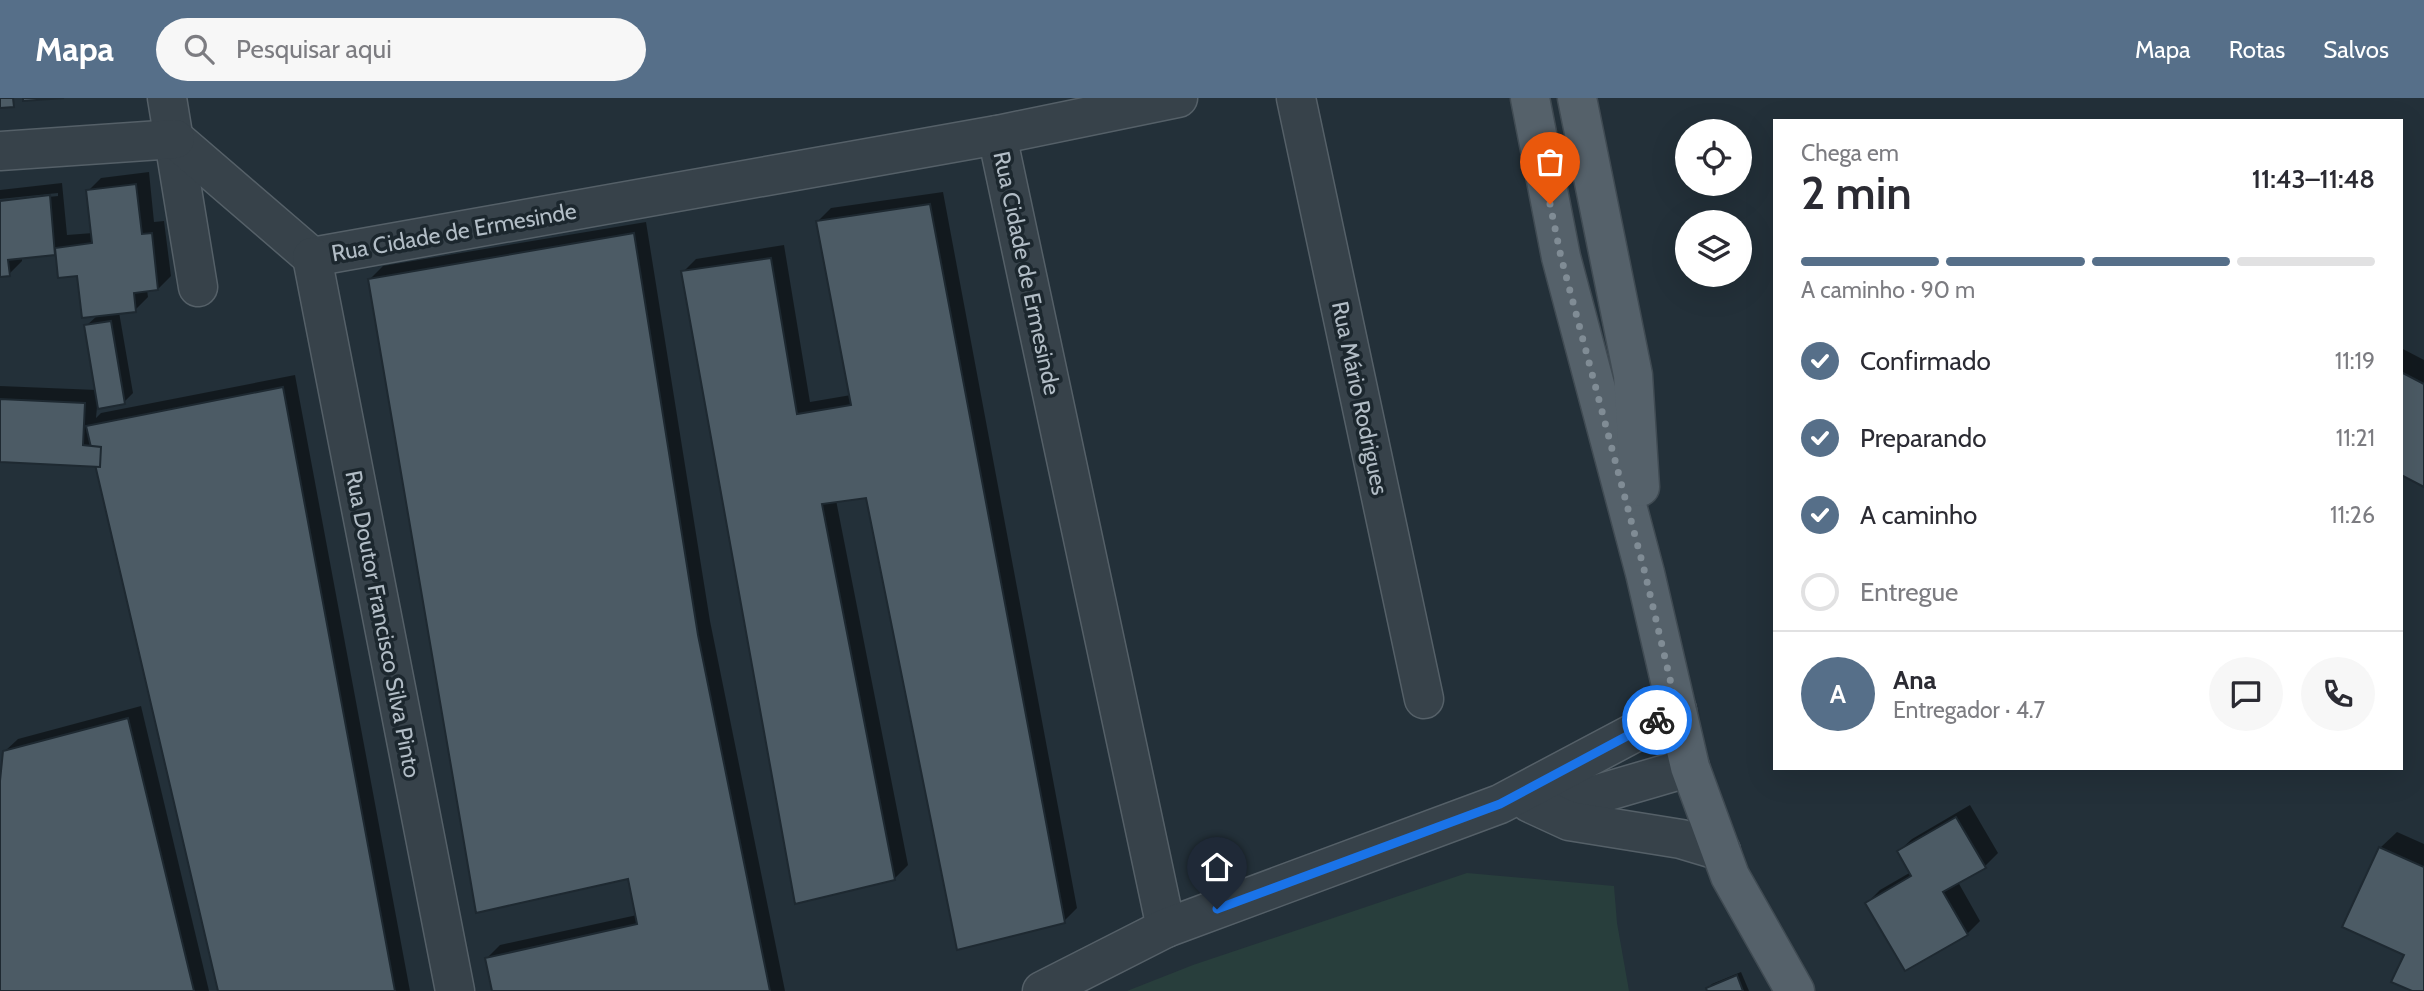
<!DOCTYPE html>
<html lang="pt">
<head>
<meta charset="utf-8">
<style>
	:root { --surface:#fff; --page:#f7f7f7; --text:#2b2b33; --muted:#7c7c81; --line:#e1e1e2; --accent:#566f89 }
	body { margin:0; font-family:Cabin,sans-serif; background:var(--page); color:var(--text); height:100vh; display:flex; flex-direction:column; font-size:26px; white-space:nowrap }
	* { box-sizing:border-box; margin:0 }
	p { font-size:23px; color:var(--muted) }
	.icon { flex:none; width:38px; height:38px; fill:none; stroke:currentColor; stroke-width:2; stroke-linecap:round; stroke-linejoin:round }
	.map { position:relative; flex:1; overflow:hidden }
	.drawer { position:absolute; left:1773px; top:21px; width:630px; height:651px; display:flex; flex-direction:column; background:var(--surface); border-radius:0px; box-shadow:0 7px 28px #0002 }
	.drawer>* { flex:none }
	.buttons { position:absolute; left:1675px; top:21px; display:grid; gap:14px }
	.buttons a { display:grid; place-items:center; width:77px; height:77px; border-radius:50%; background:var(--surface); box-shadow:0 7px 28px #0002; font-size:35px }
	.pin { position:absolute; display:grid; place-items:center; width:60px; height:60px; color:#fff; margin:-72px -30px; border-radius:50% 50% 50% 0; rotate:-45deg; box-shadow:0 0 7px #0007 }
	.pin .icon { rotate:45deg }
	.courier { position:absolute; display:grid; place-items:center; width:70px; height:70px; margin:-35px; border:5px solid #1a73e8; border-radius:50%; background:#fff; color:#222; box-shadow:0 2px 9px #0007 }
	.summary em { font-style:normal; font-weight:600 }
	.summary div { display:flex; flex-direction:column-reverse }
	.summary { display:flex; align-items:center; justify-content:space-between; height:119px; padding:0 28px }
	h1 { font-size:46px; font-weight:600; line-height:52px }
	.bar { display:grid; grid-template-columns:repeat(4,1fr); gap:10px 7px; align-content:center; height:84px; padding:0 28px }
	.bar i { height:9px; border-radius:5px; background:var(--line) }
	.bar .current { background:var(--accent) }
	.bar p { grid-column:span 4 }
	.line { display:flex; align-items:center; gap:18px; padding:0 28px; border-top:2px solid var(--line) }
	.line div { flex:1 }
	.round { display:grid; place-items:center; flex:none; width:74px; height:74px; border-radius:37px; background:var(--page) }
	ol { padding:0 28px; list-style:none }
	li { display:flex; align-items:center; gap:21px; height:77px }
	li p { margin-inline-start:auto }
	li .icon { padding:7px; border-radius:50%; background:var(--accent); color:#fff; stroke-width:4 }
	li:last-child { color:var(--muted) }
	li i { width:38px; height:38px; border:4px solid var(--line); border-radius:50% }
	header { display:flex; align-items:center; gap:42px; box-sizing:border-box; height:98px; padding:0 35px; background:var(--accent); color:#fff }
	header strong { font-size:33px }
	nav { display:flex; gap:38px; margin-inline-start:auto; font-size:24px }
	.search { width:490px; height:63px; background:var(--page); display:flex; align-items:center; gap:18px; box-sizing:border-box; padding:0 24px; border-radius:38px; color:var(--muted); font-size:26px }
	.map>svg:first-child { display:block }
</style>
</head>
<body>
<header>
<strong>Mapa</strong>
<div class="search"><svg class="icon" aria-label="search" viewBox="0 0 24 24"><circle cx="10" cy="10" r="6"/><path d="M15 15l6 6"/></svg>Pesquisar aqui</div>
<nav><a>Mapa</a><a>Rotas</a><a>Salvos</a></nav>
</header>
<div class="map">
<svg width="2424" height="893" viewBox="0 0 2424 893">
	<rect width="100%" height="100%" fill="#233039"/>
	<polygon fill="#283e3c" points="1467,775 1614,788 1617,825 1629,893 1127,893 1193,867"/>
	<g fill="#0007">
		<polygon points="149,74 154,124 164,123 171,178 158,191 147,192 148,199 135,212 119,214 133,295 124,304 97,309 96,320 101,315 295,277 410,893 219,893 97,367 0,362 0,288 97,292 86,228 98,217 79,176 57,155 22,159 22,163 9,176 0,177 0,104 58,98 58,95 0,101 0,92 62,85 67,137 93,135 88,93 101,80"/>
		<polygon points="943,94 1077,810 1064,823 867,398 836,402 908,767 895,780 683,174 696,161 784,147 810,304 851,297 818,123 831,110"/>
		<polygon points="646,124 710,523 785,893 494,893 487,860 500,847 637,817 630,779 370,181 383,168"/>
		<polygon points="2401,250 2424,262 2424,387 2401,375"/>
		<polygon points="141,608 209,893 0,893 0,703 4,654 18,641"/>
		<polygon points="1970,707 1998,755 1985,768 1958,784 1980,823 1967,836 1906,871 1867,805 1880,792 1911,774 1899,753 1912,741"/>
		<polygon points="2397,734 2424,746 2424,893 2416,893 2394,883 2406,857 2380,750"/>
		<polygon points="1741,874 1749,893 1709,893 1708,890 1712,886"/>
	</g>
	<g fill="#4c5b65" stroke="#1e2931" stroke-width="2">
		<polygon points="0,0 13,0 14,9 0,10"/>
		<polygon points="23,0 64,0 23,3"/>
		<polygon points="136,86 142,136 152,135 158,192 134,195 136,214 82,220 77,178 58,180 55,150 92,145 86,92"/>
		<polygon points="50,97 55,157 8,162 10,178 0,179 0,103"/>
		<polygon points="930,106 1065,825 957,852 866,400 822,406 895,782 795,806 681,173 771,160 797,316 851,307 816,123"/>
		<polygon points="634,135 698,537 770,893 492,893 485,860 637,826 628,781 476,815 368,181"/>
		<polygon points="111,223 125,306 98,311 84,227"/>
		<polygon points="2401,274 2424,286 2424,389 2401,377"/>
		<polygon points="283,289 395,893 218,893 86,328"/>
		<polygon points="0,301 85,305 83,347 101,349 100,369 0,364"/>
		<polygon points="128,620 194,893 0,893 0,683 3,653"/>
		<polygon points="1956,719 1986,770 1943,794 1968,837 1905,873 1865,805 1911,778 1897,753"/>
		<polygon points="2379,749 2424,769 2424,893 2412,893 2391,884 2404,857 2342,829"/>
		<polygon points="1737,877 1743,893 1707,893 1706,890"/>
	</g>
	<g fill="none" stroke-linecap="round" stroke-linejoin="round">
		<defs>
			<g id="minor">
				<polyline points="167,0 198,189"/>
				<polyline points="1296,0 1424,601"/>
				<polyline points="997,37 1166,830"/>
				<polyline points="175,41 312,159"/>
				<polyline points="0,53 175,41"/>
				<polyline points="312,159 997,37 1178,0"/>
				<polyline points="312,159 455,893"/>
				<polyline points="1537,704 1591,698 1690,669"/>
				<polyline points="1530,705 1569,723 1681,741 1721,753"/>
				<polyline points="1042,893 1166,830 1500,706 1677,612"/>
			</g>
			<g id="major">
				<polyline points="1530,0 1561,159 1645,475 1690,669 1730,778 1795,893"/>
				<polyline points="1577,0 1633,277 1640,389"/>
			</g>
		</defs>
		<use href="#minor" stroke="#556068" stroke-width="41"/>
		<use href="#major" stroke="#404b53" stroke-width="41"/>
		<use href="#minor" stroke="#37424a" stroke-width="38"/>
		<use href="#major" stroke="#55616a" stroke-width="38"/>
	</g>
	<g fill="none" stroke-linecap="round" stroke-linejoin="round">
		<polyline stroke="#808c95" stroke-width="7" stroke-dasharray="0 12.6" points="1550,106 1561,159 1645,475 1677,611 1657,622"/>
		<polyline stroke="#1a73e8" stroke-width="9" points="1217,811 1500,706 1657,622"/>
	</g>
	<g text-anchor="middle" stroke-width="7" stroke-linejoin="round" paint-order="stroke">
		<g font-size="23" fill="#b2bdc6" stroke="#1c272e">
			<text transform="translate(454 134) rotate(-10)" y="8">Rua Cidade de Ermesinde</text>
			<text transform="translate(1027 175) rotate(78)" y="8">Rua Cidade de Ermesinde</text>
			<text transform="translate(1360 300) rotate(78)" y="8">Rua Mário Rodrigues</text>
			<text transform="translate(383 526) rotate(79)" y="8">Rua Doutor Francisco Silva Pinto</text>
		</g>
	</g>
</svg>
<div class="buttons">
<a><svg class="icon" aria-label="locate" viewBox="0 0 24 24"><circle cx="12" cy="12" r="6"/><path d="M12 2v4M12 18v4M2 12h4M18 12h4"/></svg></a>
<a><svg class="icon" aria-label="layers" viewBox="0 0 24 24"><path d="M12 4l9 5-9 5-9-5zM3 14l9 5 9-5"/></svg></a>
</div>
<div class="pin" style="left:1550px;top:106px;background:#ea580c"><svg class="icon" aria-label="bag" viewBox="0 0 24 24"><path d="M5 8h14l-1 12H6zM9 8a3 3 0 0 1 6 0"/></svg></div>
<div class="pin" style="left:1217px;top:811px;background:#1f2937"><svg class="icon" aria-label="home" viewBox="0 0 24 24"><path d="M3 11l9-7 9 7M6 9v11h12V9"/></svg></div>
<div class="courier" style="left:1657px;top:622px"><svg class="icon" aria-label="bike" viewBox="0 0 24 24"><circle cx="6" cy="16" r="4"/><circle cx="18" cy="16" r="4"/><path d="M6 16l4-8h5l3 8M10 8l3 8H6M13 5h3"/></svg></div>
<section class="drawer">
<div class="summary"><div><h1>2 min</h1><p>Chega em</p></div><em>11:43–11:48</em></div>
<div class="bar"><i class="current"></i><i class="current"></i><i class="current"></i><i></i><p>A caminho · 90 m</p></div>
<ol>
<li><svg class="icon" aria-label="check" viewBox="0 0 24 24"><path d="M5 12l5 5 9-10"/></svg>Confirmado<p>11:19</p></li>
<li><svg class="icon" aria-label="check" viewBox="0 0 24 24"><path d="M5 12l5 5 9-10"/></svg>Preparando<p>11:21</p></li>
<li><svg class="icon" aria-label="check" viewBox="0 0 24 24"><path d="M5 12l5 5 9-10"/></svg>A caminho<p>11:26</p></li>
<li><i></i>Entregue</li>
</ol>
<div class="line" style="height:126px"><b class="round" style="background:var(--accent);color:#fff">A</b><div><b>Ana</b><p>Entregador · 4.7</p></div><a class="round"><svg class="icon" aria-label="chat" viewBox="0 0 24 24"><path d="M4 5h16v11H9l-5 4z"/></svg></a><a class="round"><svg class="icon" aria-label="phone" viewBox="0 0 24 24"><path d="M5 4h4l2 5-3 2q2 4 5 5l2-3 5 2v4C11 20 4 13 5 4z"/></svg></a></div>
</section>
</div>
</body>
</html>
